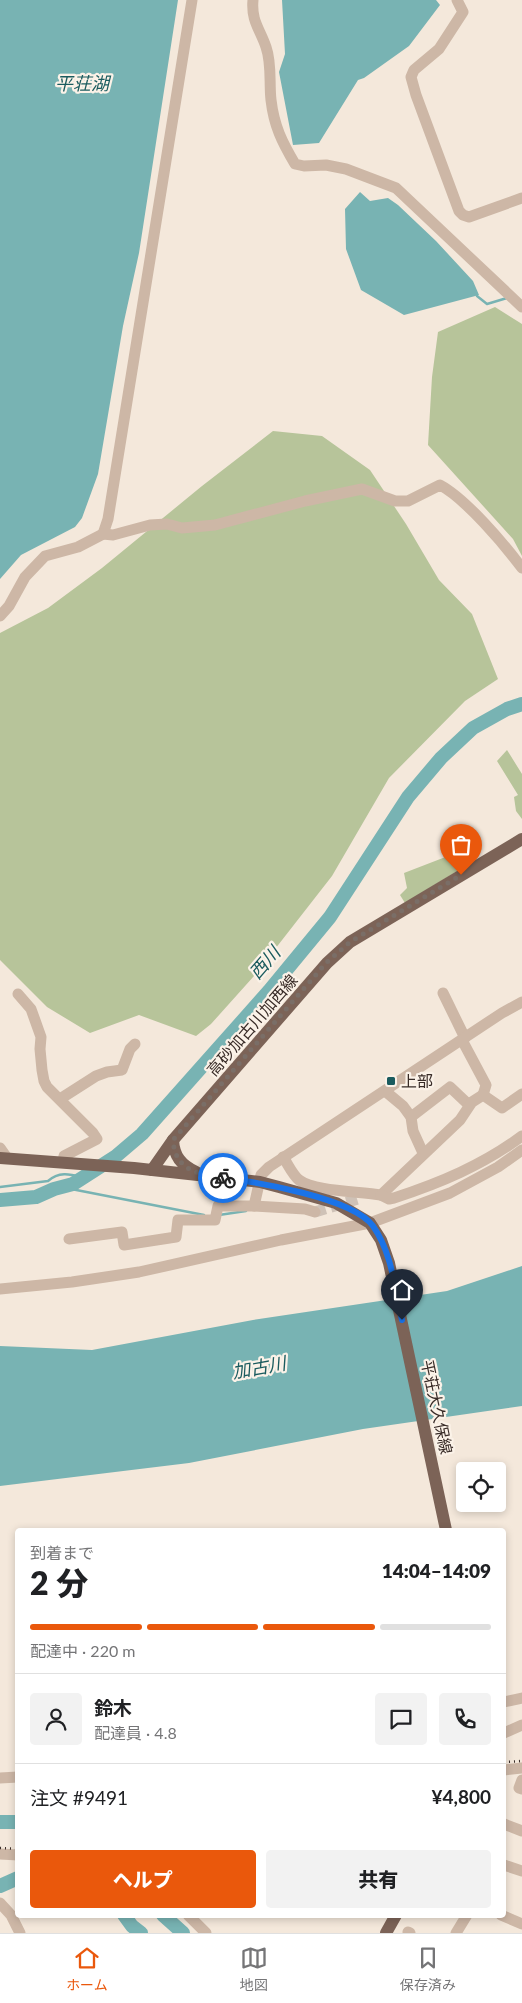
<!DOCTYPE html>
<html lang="ja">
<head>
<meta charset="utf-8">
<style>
	:root { --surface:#fff; --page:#f2f2f2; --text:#202124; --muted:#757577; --line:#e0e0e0; --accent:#ea580c }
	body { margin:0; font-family:Lato,"Noto Sans JP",sans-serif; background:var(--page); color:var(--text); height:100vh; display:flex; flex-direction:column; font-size:19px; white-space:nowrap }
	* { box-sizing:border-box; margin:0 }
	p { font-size:16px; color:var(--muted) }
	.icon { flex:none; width:28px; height:28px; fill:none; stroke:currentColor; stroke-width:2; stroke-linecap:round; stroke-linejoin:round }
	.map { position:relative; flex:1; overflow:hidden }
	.sheet { position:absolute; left:15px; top:1528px; width:491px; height:390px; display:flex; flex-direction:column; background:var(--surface); border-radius:5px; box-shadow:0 2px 8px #0003 }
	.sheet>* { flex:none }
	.buttons { position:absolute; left:456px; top:1462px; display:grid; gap:10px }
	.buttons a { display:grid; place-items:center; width:50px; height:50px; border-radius:5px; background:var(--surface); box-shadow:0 2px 8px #0003; font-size:25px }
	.pin { position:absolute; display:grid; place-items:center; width:42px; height:42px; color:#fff; margin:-51px -21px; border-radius:50% 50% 50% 0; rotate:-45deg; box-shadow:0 0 5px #0007 }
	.pin .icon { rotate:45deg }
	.courier { position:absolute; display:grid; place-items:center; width:50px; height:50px; margin:-25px; border:4px solid #1a73e8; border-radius:50%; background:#fff; color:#222; box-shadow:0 1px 6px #0007 }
	.overview em { font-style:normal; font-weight:800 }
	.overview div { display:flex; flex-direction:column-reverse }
	.overview { display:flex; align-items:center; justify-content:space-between; height:85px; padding:0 15px }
	h1 { font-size:32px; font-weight:800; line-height:38px }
	.bar { display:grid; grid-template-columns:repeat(4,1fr); gap:8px 5px; align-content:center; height:60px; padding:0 15px }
	.bar i { height:6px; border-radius:4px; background:var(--line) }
	.bar .on { background:var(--accent) }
	.bar p { grid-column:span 4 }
	.line { display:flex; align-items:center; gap:12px; padding:0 15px; border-top:1px solid var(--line) }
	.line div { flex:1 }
	.round { display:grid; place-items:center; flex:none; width:52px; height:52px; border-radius:5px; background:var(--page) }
	.button { display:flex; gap:10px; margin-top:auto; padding:10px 15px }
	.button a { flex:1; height:58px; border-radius:5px; background:var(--accent); color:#fff; font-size:20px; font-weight:800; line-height:58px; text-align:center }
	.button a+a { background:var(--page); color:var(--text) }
	.tabs { display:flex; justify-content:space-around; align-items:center; height:70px; border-top:1px solid var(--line); background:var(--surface); font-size:14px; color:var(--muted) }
	.tabs a { display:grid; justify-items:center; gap:2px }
	.tabs .on { color:var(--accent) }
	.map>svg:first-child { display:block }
</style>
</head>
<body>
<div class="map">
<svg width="522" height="1933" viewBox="0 0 522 1933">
	<rect width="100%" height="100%" fill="#f4e8db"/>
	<g fill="#b7c49a">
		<polygon points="495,307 522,324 522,556 513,539 428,445 432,377 438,332"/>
		<polygon points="273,431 322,436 370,470 406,524 439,580 472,614 498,679 465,701 389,778 332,876 254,976 211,1024 196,1036 139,1015 90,1033 47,1007 0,960 0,633 48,608 102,568 202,486"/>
		<polygon points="507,750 522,774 522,819 516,811 514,797 518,795 497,761"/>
		<polygon points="461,851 470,852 475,860 405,903 400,895 407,888 404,873"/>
	</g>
	<g fill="#78b3b3">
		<polygon points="0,0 178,0 139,253 123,326 98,474 82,518 75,527 21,555 0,579"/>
		<polygon points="282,0 436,0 440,5 409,46 364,78 358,80 319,143 293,145 279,72 285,54"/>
		<polygon points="360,192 370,201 388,198 398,205 436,241 473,281 479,295 404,315 361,290 346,249 345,209"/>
		<polygon points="522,1266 522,1406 363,1429 189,1463 0,1486 0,1346 92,1350 253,1320 447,1291"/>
	</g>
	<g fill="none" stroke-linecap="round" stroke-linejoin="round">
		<g stroke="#78b3b3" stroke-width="2.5">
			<polyline points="477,296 487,304 507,298"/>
			<path d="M 0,1187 L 48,1181 C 59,1171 70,1174 83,1177"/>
			<polyline points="61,1187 204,1215"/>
			<polyline points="219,1215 246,1211"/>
		</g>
		<g stroke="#78b3b3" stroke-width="14">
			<polyline points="0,1200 36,1197 54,1189 73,1184 115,1157 142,1134 269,991 330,917 408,797 441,758 473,728 507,709 522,704"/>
			<polyline points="0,1822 18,1822"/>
			<polyline points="0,1886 18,1878"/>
			<polyline points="124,1915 132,1926 141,1933"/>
			<polyline points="163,1915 183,1933"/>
		</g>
		<polyline stroke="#cfc2b7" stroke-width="11" stroke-dasharray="11 5.5" stroke-linecap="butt" points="315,1212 358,1199"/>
		<g stroke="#cdb7a6" stroke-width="11">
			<path d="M 253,0 C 251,21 260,29 266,47 C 272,64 269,83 271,100 C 274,126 282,142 295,164 L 304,166 L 326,165 L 346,169 L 396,188 L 522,307"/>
			<polyline points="457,0 463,12 439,49 414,70 411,77 416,95 459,211 463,215 469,217 522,198"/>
			<polyline points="103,534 108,519 192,0"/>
			<path d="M 0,616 L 9,606 L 25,577 L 45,556 L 78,547 L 103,534 L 113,535 L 150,525 L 167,524 L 182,528 L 215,525 L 305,501 L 362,489 L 395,501 L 408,501 L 440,485 C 466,499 504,544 522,568"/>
			<polyline points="443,993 465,1038"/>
			<polyline points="18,994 31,1009 41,1037 40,1049 42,1070 44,1081 47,1087 93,1133 97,1139 64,1156 63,1161"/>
			<polyline points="462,1040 486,1085 483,1095"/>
			<polyline points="385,1091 403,1106 411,1117 413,1131 423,1153"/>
			<polyline points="60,1099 96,1076 107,1072 122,1070 130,1049 135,1044"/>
			<polyline points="411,1117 450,1087 469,1105"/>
			<polyline points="0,1148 7,1158"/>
			<path d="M 283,1157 C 288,1164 292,1174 299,1180 C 315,1192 360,1191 381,1195 L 460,1120 L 472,1102 L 483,1095 L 502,1108 L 522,1094"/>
			<path d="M 381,1195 L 389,1199 L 394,1198 C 440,1183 483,1165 522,1136"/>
			<polyline points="254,1206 305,1209 315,1212"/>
			<polyline points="69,1239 122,1232 124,1245 176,1237 178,1220 215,1220 218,1206 254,1206 261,1175 269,1167 502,1013 522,1002"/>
			<polyline points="0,1289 72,1282 139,1272 281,1240 370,1223 450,1193 498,1167 522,1150"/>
			<polyline points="504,1702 522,1698"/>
			<polyline points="504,1733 522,1725"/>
			<polyline points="504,1770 522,1768"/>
			<polyline points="0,1778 18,1777"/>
			<polyline points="522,1780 519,1788 522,1789"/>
			<polyline points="504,1824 522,1831"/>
			<polyline points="0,1854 18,1855"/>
			<polyline points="504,1865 522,1871"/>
			<polyline points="0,1903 11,1915 20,1933"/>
			<polyline points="188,1915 206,1933"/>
			<polyline points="501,1915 522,1924"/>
			<polyline points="408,1932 410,1933"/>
			<polyline points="456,1933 467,1915"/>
		</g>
		<g stroke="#7c6357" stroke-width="12">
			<path d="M 173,1140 C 174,1156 181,1165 196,1172"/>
			<polyline points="0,1158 134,1168 260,1182 279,1187 336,1203 370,1223 381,1240 389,1263 446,1530"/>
			<polyline points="152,1170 173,1140 327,963 350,942 522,839"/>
			<polyline points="386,1933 396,1915"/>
		</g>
		<g stroke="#392c28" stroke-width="2.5" stroke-dasharray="1 4" stroke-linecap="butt">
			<polyline points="504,1762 522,1761"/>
			<polyline points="0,1848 18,1849"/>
		</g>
	</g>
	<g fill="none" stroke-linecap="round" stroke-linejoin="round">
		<path stroke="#7a6e67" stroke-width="5" stroke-dasharray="0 9" d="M 223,1178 C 197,1174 175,1170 173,1140 L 326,963 L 350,942 L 461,875"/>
		<path stroke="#1a73e8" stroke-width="6" d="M 223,1178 C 257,1182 353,1198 373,1226 C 392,1253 395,1289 402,1320"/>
	</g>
	<rect fill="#1a5b5e" stroke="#fbf2e8" stroke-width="2" x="386" y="1076" width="10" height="10" rx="2.5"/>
	<g text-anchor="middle" stroke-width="4.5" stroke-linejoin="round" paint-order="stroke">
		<g font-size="16" fill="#392c28" stroke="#fbf2e8">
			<text transform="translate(252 1025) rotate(-49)" y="6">高砂加古川加西線</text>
			<text transform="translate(437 1407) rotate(78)" y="6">平荘大久保線</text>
		</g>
		<g font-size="16" fill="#392c28" stroke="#fbf2e8" text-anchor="start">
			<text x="401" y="1087">上部</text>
		</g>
		<g font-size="18" font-style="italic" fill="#1a5b5e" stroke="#fbf2e8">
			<text x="82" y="90">平荘湖</text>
			<text transform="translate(265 963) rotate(-49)" y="6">西川</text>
			<text transform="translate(259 1368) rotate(-10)" y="6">加古川</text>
		</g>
	</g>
</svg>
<div class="buttons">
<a><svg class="icon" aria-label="locate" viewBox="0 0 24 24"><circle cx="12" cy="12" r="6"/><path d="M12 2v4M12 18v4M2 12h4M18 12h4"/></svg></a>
</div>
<div class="pin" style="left:461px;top:875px;background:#ea580c"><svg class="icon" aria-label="bag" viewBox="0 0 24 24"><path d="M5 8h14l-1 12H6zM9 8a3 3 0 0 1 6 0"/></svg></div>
<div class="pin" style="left:402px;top:1320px;background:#1f2937"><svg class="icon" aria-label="home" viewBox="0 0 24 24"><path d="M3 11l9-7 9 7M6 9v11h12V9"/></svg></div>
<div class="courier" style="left:223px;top:1178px"><svg class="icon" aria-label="bike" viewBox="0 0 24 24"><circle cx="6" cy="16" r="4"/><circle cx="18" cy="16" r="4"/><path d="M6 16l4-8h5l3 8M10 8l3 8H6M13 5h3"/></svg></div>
<section class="sheet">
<div class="overview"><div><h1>2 分</h1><p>到着まで</p></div><em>14:04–14:09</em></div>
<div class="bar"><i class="on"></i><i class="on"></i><i class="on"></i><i></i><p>配達中 · 220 m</p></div>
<div class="line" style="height:90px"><a class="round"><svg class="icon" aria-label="person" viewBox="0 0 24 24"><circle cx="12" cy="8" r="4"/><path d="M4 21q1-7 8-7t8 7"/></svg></a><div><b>鈴木</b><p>配達員 · 4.8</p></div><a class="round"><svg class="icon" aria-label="chat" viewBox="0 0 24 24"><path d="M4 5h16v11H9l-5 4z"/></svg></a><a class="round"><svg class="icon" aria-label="phone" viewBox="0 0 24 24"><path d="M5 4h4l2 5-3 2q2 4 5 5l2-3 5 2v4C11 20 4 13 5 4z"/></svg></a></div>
<div class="line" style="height:65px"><div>注文 #9491</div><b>¥4,800</b></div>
<div class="button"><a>ヘルプ</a><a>共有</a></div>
</section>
</div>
<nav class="tabs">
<a class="on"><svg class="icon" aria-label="home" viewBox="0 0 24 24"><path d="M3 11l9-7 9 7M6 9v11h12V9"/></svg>ホーム</a>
<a><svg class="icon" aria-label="map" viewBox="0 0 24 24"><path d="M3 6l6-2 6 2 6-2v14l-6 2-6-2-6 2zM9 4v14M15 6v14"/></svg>地図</a>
<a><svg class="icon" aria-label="saved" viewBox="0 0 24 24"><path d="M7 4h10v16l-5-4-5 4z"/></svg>保存済み</a>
</nav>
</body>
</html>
